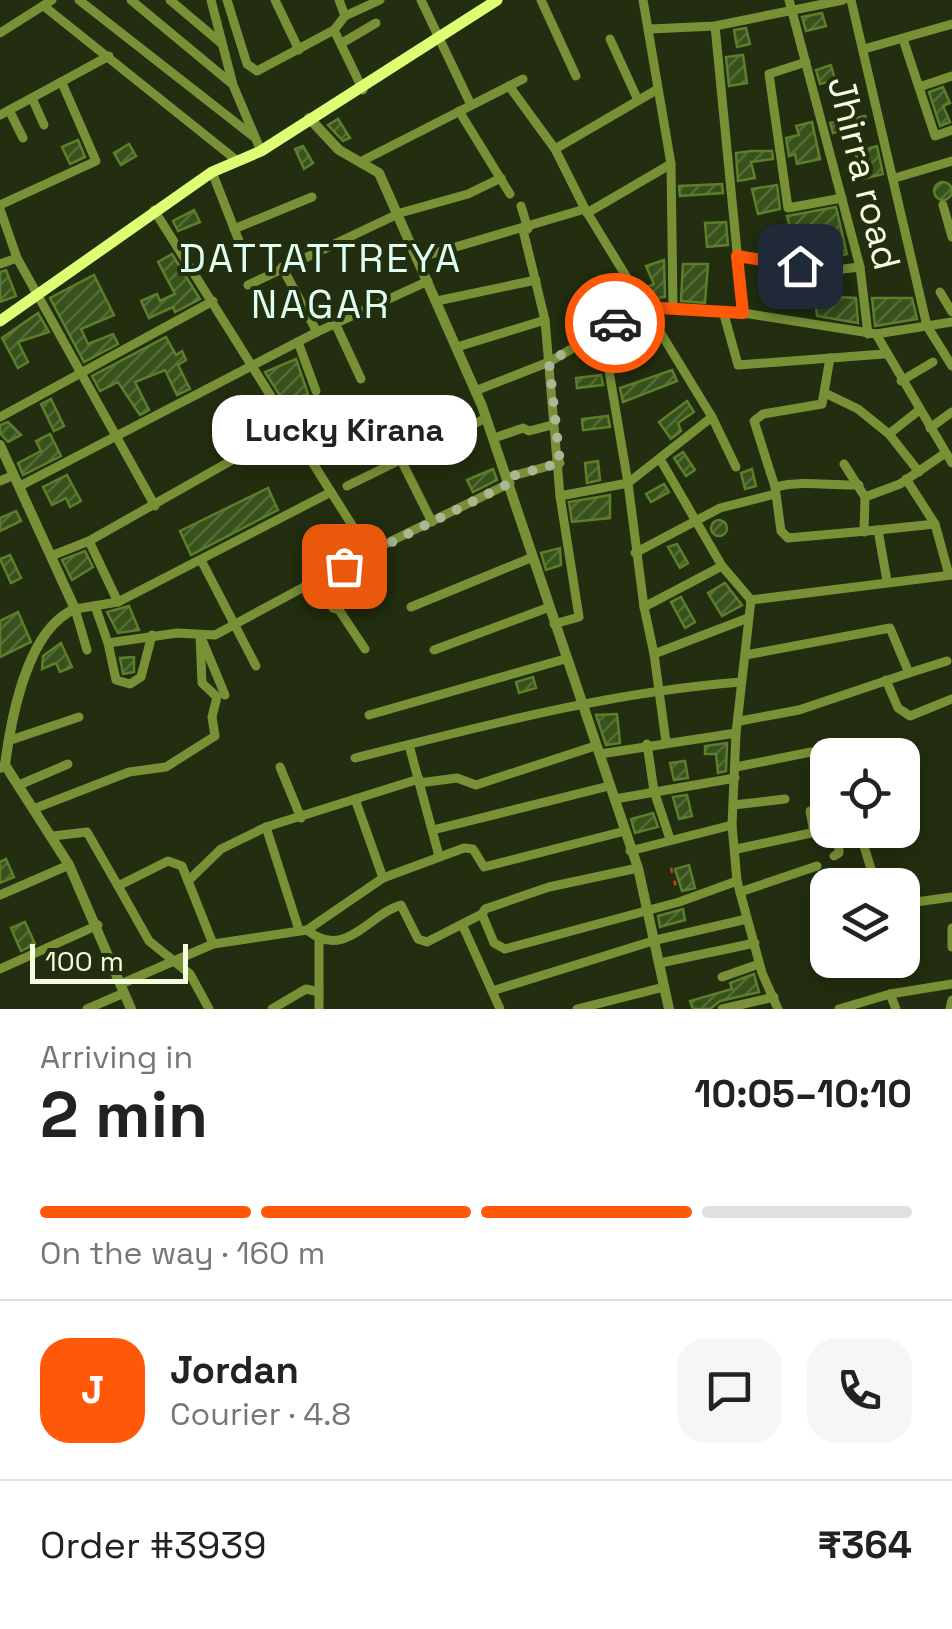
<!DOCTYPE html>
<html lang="en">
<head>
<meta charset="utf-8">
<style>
	:root { --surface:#fff; --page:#f6f6f6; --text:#222; --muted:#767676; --line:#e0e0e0; --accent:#ff5808 }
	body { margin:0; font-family:"Space Grotesk",sans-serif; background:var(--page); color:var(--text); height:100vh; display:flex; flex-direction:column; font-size:38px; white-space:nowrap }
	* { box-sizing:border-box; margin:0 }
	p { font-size:32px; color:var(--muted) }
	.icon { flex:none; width:55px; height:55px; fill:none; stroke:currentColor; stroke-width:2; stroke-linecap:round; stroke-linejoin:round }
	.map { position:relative; height:1009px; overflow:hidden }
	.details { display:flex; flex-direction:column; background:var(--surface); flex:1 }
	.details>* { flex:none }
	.controls { position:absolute; left:810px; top:738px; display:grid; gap:20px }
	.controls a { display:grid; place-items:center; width:110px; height:110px; border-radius:20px; background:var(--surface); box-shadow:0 5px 15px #0003; font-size:50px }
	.scale { position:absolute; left:30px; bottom:25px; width:158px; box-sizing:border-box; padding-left:10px; border:5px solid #f3ffdc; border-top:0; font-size:28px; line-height:35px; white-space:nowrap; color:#f3ffdc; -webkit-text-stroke:8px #222e0f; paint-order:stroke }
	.pin { position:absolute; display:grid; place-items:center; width:85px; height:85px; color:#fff; margin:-42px; border-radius:20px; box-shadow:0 5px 15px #0006 }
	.courier { position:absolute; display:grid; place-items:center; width:100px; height:100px; margin:-50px; border:8px solid #ff5808; border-radius:50%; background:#fff; color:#222; box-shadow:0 2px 12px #0007 }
	.bubble { position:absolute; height:70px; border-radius:30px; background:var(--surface); box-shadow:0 5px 15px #0003; font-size:32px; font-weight:800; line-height:70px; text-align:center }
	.overview em { font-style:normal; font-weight:800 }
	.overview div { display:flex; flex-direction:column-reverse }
	.overview { display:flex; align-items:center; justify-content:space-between; height:170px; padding:0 40px }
	h1 { font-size:65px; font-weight:800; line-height:75px }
	.bar { display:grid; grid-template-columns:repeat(4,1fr); gap:15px 10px; align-content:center; height:120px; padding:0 40px }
	.bar i { height:12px; border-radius:8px; background:var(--line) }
	.bar .on { background:var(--accent) }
	.bar p { grid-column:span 4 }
	.line { display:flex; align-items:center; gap:25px; padding:0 40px; border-top:2px solid var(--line) }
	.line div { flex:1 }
	.round { display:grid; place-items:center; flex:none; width:105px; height:105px; border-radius:30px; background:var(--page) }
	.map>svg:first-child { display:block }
</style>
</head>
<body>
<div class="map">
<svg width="952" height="1009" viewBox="0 0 952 1009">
	<defs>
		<pattern id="building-hatch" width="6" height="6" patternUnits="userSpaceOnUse" patternTransform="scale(2.5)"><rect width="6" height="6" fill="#39511a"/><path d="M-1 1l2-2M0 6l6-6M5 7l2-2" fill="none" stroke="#566b3b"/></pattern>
	</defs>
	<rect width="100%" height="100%" fill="#222e0f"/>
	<g fill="url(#building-hatch)" stroke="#5b7f2a" stroke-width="2.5">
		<polygon points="822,13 826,26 806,31 802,17"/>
		<polygon points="746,28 750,44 737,47 734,30"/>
		<polygon points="743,55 747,83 729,86 726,57"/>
		<polygon points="831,65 835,80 820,84 816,70"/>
		<polygon points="943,87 950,103 943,106 950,122 940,126 929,92"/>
		<polygon points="865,116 867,125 833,133 830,123"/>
		<polygon points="338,119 350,138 343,141 328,125"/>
		<polygon points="812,122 820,159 797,164 795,154 789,156 786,138 799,135 796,126"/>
		<polygon points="78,140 85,157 70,164 62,147"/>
		<polygon points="129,144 136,156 121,165 114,153"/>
		<polygon points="303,146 313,163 304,169 295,149"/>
		<polygon points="877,146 883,174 863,179 855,152"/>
		<polygon points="751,151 772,151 773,159 751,162 755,178 738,181 736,153"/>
		<circle cx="943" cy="191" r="9"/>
		<polygon points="722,184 723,193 680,196 679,186"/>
		<polygon points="777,185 780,209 758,214 752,189"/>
		<polygon points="836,207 847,254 827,259 821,240 802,245 799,233 792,235 787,216"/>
		<polygon points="194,210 200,222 178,231 173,221"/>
		<polygon points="726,222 728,245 707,247 705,223"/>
		<polygon points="172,254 200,299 175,312 173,307 149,318 141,301 157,294 160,301 175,294 158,262"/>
		<polygon points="664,260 665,297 650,299 643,289 654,284 646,266"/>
		<polygon points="683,264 708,264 705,303 681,301"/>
		<polygon points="6,270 16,296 0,302 0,272"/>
		<polygon points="94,275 114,315 81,329 88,344 113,334 118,344 84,362 50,298"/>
		<polygon points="815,296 856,298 858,323 817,316"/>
		<polygon points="872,298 912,298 917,319 875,326"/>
		<polygon points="38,313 49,332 18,342 28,362 18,368 2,338"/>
		<polygon points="640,319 655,343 638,352 631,338 613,347 611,335"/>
		<polygon points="166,337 176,355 182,351 186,360 178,365 190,389 177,395 165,370 135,382 149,410 140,415 118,382 100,391 92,376"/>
		<polygon points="296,359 308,394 284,402 265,372"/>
		<polygon points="672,370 677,381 623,402 620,388"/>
		<polygon points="601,375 603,385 577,388 576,378"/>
		<polygon points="404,397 412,437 405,446 385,449 375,401"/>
		<polygon points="51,399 64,426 54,431 41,404"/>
		<polygon points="687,401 694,412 678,423 681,431 671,439 659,422"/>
		<polygon points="608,416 610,427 583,430 582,419"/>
		<polygon points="8,422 21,435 8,442 0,433 0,425"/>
		<polygon points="50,434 61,456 23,475 18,463 41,451 36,441"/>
		<polygon points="683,452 695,470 686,476 674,458"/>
		<polygon points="598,461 600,480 587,483 585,463"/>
		<polygon points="493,469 497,480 473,492 467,480"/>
		<polygon points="752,469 756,486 745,489 741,473"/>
		<polygon points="67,475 81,501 70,507 66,498 52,505 43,487"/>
		<polygon points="664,484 669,492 651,502 646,494"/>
		<polygon points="268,488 278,510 191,555 180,531"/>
		<polygon points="610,495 610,518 572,522 569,502"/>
		<polygon points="16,511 21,521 0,531 0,518"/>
		<circle cx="719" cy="528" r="8"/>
		<polygon points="350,539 356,550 334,562 330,553"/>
		<polygon points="677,544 688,563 680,568 668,547"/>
		<polygon points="560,548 561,565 546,570 541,553"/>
		<polygon points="85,551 93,567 72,580 62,560"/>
		<polygon points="10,555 21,578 11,583 0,559"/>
		<polygon points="725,583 742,605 722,616 708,593"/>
		<polygon points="681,597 695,622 685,628 671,602"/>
		<polygon points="129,606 139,630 118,633 107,612"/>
		<polygon points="18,612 31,642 0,657 0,621"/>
		<polygon points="61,643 72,667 60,672 56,663 42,669 43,656"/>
		<polygon points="134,657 134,672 123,674 120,658"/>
		<polygon points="533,677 536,688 519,693 516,682"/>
		<polygon points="617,714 620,743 606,745 596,715"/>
		<polygon points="727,743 726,771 718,773 716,754 705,754 705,746"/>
		<polygon points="685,761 688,778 674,780 670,763"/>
		<polygon points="687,795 692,816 679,819 673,797"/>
		<polygon points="653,813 658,827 635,833 631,819"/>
		<polygon points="6,859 14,877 0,883 0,862"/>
		<polygon points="689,865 695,888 682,891 675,869"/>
		<polygon points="683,909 685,920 660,927 658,916"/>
		<polygon points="25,922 35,944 21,951 11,928"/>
		<polygon points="754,974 759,992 720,1001 710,1009 693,1009 690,1001 732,989 730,983"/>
	</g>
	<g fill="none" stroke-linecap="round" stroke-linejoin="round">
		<polyline stroke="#ca4026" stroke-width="2.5" stroke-dasharray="5 8" stroke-linecap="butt" points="671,868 677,891"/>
		<g stroke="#799136" stroke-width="9">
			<polyline points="79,0 254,137"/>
			<polyline points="131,0 231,83"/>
			<polyline points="170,0 221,43"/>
			<polyline points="211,0 233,85 261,151"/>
			<polyline points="227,0 247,64 257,71 334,30 345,16 339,0"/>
			<polyline points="275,0 299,50"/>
			<polyline points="421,0 471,105"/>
			<polyline points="541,0 576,76"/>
			<polyline points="643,0 671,164 673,308"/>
			<polyline points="789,0 860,267 868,334"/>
			<polyline points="851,0 927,326 952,366"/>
			<polyline points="45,7 235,159"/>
			<polyline points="345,16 380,0"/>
			<polyline points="650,29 715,26 843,0"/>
			<polyline points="334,30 363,90"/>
			<polyline points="0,33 52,0"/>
			<polyline points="610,39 637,98"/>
			<polyline points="903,39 935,136 952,130"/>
			<polyline points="342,43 376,23"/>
			<polyline points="864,49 952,24"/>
			<polyline points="806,62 769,74 788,208 842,198"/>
			<polyline points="509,86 555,149"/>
			<polyline points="919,87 952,76"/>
			<polyline points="32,98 44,125"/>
			<polyline points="9,110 23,138"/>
			<polyline points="459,111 510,194"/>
			<polyline points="0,115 109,56"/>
			<polyline points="360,162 523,79"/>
			<polyline points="212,172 239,241"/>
			<polyline points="895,178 952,161"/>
			<polyline points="0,205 96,161 62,83"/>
			<polyline points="943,205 952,237"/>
			<polyline points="521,206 528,229"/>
			<polyline points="0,209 17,258 155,506"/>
			<polyline points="585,209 555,149 658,89"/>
			<polyline points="154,210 331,492"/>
			<polyline points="587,213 671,164"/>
			<polyline points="234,229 312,197"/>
			<polyline points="523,230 545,320 560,496 579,617 554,624"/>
			<polyline points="737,256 826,271 860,267"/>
			<polyline points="418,258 585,209 712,417 736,467"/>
			<polyline points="0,264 17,258"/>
			<polyline points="282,267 317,332"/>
			<polyline points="248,285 400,213 468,194 501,178"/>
			<polyline points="940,292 952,312"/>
			<polyline points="437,301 536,280"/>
			<polyline points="723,311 738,365 884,354"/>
			<polyline points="743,313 876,334 952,463"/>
			<polyline points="335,323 361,379"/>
			<polyline points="876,334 952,322"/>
			<polyline points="298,342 316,391"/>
			<polyline points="457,347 545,320"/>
			<polyline points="830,358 822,404 763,414 754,421 775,487 781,531 788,538 878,530 887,581"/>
			<polyline points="901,381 933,362"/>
			<polyline points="475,391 549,362 644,307 743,313 715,26"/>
			<polyline points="827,394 858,409 889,434"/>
			<polyline points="918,411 889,434 919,472"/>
			<polyline points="0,417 213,301"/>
			<polyline points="712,417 628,483 644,607 722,566 751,600 736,733 732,825 737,881 762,973 778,1009"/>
			<polyline points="930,428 952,412"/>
			<polyline points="494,438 523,428 529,431 552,425"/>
			<polyline points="306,454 369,422"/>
			<polyline points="400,458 432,522"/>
			<polyline points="660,459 722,566"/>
			<polyline points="844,464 865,497 864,532"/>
			<polyline points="509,477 560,463"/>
			<polyline points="0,481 14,475"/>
			<polyline points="20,486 317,332 428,281"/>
			<polyline points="347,486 486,418"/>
			<path d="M 775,487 C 805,480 828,486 859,485"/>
			<polyline points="560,496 628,483 602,330"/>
			<polyline points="865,497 900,484 944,454"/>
			<polyline points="935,524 949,575"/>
			<polyline points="878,530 935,524 906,479"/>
			<polyline points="89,541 118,602 331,492 369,552 510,483"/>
			<polyline points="635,553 720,508 775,494"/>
			<polyline points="51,556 89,541 289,428"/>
			<polyline points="201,560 256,666"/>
			<polyline points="319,580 333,608 339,610 365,649"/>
			<polyline points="751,600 952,575"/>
			<polyline points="95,606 108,643 177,633 215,635 369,552"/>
			<polyline points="411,607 533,557"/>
			<polyline points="644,607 654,654 748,618"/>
			<polyline points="203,642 225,695"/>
			<polyline points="108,643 116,680 130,684 141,677 152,635"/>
			<polyline points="87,650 75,609 118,602"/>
			<polyline points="434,650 547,608"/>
			<polyline points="654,654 666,742"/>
			<polyline points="746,655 890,628 909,673 947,661"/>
			<polyline points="886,680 898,708 910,716 952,699"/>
			<polyline points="369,715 565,659"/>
			<polyline points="740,721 799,710 909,673"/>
			<polyline points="8,741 79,717"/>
			<polyline points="647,744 654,791 670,839"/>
			<polyline points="409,745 439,856"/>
			<polyline points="600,754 736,733"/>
			<path d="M 355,758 C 483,726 609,692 741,682"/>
			<polyline points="280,767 301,818"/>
			<polyline points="736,767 811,752 828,757"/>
			<polyline points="419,783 457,778 476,785 595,746"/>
			<polyline points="19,785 68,764"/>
			<polyline points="355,799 383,878"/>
			<polyline points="615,799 735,778"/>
			<polyline points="734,805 785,799"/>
			<polyline points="36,808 129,772 166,767 215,736 212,717 217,697 202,683 200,635"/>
			<polyline points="810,811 813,827"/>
			<polyline points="266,827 299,930"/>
			<polyline points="433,830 609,786"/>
			<polyline points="859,830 876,885"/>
			<polyline points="53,836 87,832 118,886 168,861 182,866 188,881"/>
			<polyline points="737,849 811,833 817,824 828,822"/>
			<polyline points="630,851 732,825"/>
			<polyline points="834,856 839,853 838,831"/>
			<polyline points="118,886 149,941 190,974 209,1009"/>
			<polyline points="740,892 817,866"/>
			<polyline points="0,895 69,865"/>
			<polyline points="902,904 952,897"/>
			<polyline points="482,914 494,943 505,949 679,902 737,881"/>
			<polyline points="462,924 492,991"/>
			<polyline points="952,928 952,947"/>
			<path d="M 307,930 C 345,961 369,914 401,905 L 418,939 L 427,942 L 482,914 L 485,909 L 549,887 L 638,868"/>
			<polyline points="213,944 188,881 221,849 266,827 419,779"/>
			<polyline points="660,963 755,943"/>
			<polyline points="0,969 98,925"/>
			<polyline points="722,977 759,964"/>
			<polyline points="121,984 213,944 307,930 383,878 464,848 473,849 484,867 625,831"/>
			<polyline points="890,994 896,1009"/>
			<polyline points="87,1009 124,993"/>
			<polyline points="272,1009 306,989 319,992"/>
			<polyline points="319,1009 319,940"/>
			<polyline points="500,1009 492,991 656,940 747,919"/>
			<polyline points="577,1009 664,987"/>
			<polyline points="722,1009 774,997"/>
			<polyline points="839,1009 890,994 952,984"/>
			<polyline points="950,1009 952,1000"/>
		</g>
		<g stroke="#799136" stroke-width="10">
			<polyline points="309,118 339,150 379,173 482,406 638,868 669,1009"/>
			<path d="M 0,445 L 75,609 C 27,629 11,719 5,765 L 0,768"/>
			<polyline points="5,765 69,865 131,1009"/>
		</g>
		<polyline stroke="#ddff73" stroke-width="11" points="0,321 212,172 261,151 497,0"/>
	</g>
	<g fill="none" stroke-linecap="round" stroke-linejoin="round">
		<polyline stroke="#aab694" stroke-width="10" stroke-dasharray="0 18" points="344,566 510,483 509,477 560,463 549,362 615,323"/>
		<polyline stroke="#ff5808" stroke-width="12" points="615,323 644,307 743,313 737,256 800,266"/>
	</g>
	<g text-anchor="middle" stroke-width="8" stroke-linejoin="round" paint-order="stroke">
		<g font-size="38" fill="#f3ffdc" stroke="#222e0f">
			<text transform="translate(864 173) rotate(76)" y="13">Jhirra road</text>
		</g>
		<g font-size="40" letter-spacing="2.5" fill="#defff1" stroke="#222e0f">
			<text x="321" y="272">DATTATTREYA<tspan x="321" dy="46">NAGAR</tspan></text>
		</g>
	</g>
</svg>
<div class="controls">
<a><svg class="icon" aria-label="locate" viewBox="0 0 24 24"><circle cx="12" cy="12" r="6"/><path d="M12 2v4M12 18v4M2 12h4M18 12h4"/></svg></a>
<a><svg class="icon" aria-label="layers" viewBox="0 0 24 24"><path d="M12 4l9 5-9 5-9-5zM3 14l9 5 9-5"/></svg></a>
</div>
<div class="scale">100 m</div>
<div class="pin" style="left:344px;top:566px;background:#ea580c"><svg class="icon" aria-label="bag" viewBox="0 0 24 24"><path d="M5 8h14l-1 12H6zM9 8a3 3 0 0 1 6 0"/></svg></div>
<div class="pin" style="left:800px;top:266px;background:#1f2937"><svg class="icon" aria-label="home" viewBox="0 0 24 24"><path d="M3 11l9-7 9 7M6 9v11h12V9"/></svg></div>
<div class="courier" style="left:615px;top:323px"><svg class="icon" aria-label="car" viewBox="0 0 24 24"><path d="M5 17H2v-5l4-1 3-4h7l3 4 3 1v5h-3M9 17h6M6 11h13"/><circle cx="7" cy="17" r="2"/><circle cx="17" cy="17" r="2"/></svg></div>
<div class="bubble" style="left:212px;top:395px;width:265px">Lucky Kirana</div>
</div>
<section class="details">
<div class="overview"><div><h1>2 min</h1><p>Arriving in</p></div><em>10:05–10:10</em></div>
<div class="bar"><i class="on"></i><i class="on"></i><i class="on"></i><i></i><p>On the way · 160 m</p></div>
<div class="line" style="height:180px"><b class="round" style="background:var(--accent);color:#fff">J</b><div><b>Jordan</b><p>Courier · 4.8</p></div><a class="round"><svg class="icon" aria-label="chat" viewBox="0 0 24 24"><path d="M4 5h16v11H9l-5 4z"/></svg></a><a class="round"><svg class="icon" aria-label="phone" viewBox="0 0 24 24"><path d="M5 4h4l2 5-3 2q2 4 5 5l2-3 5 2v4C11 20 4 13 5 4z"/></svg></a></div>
<div class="line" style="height:130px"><div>Order #3939</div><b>₹364</b></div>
</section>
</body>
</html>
